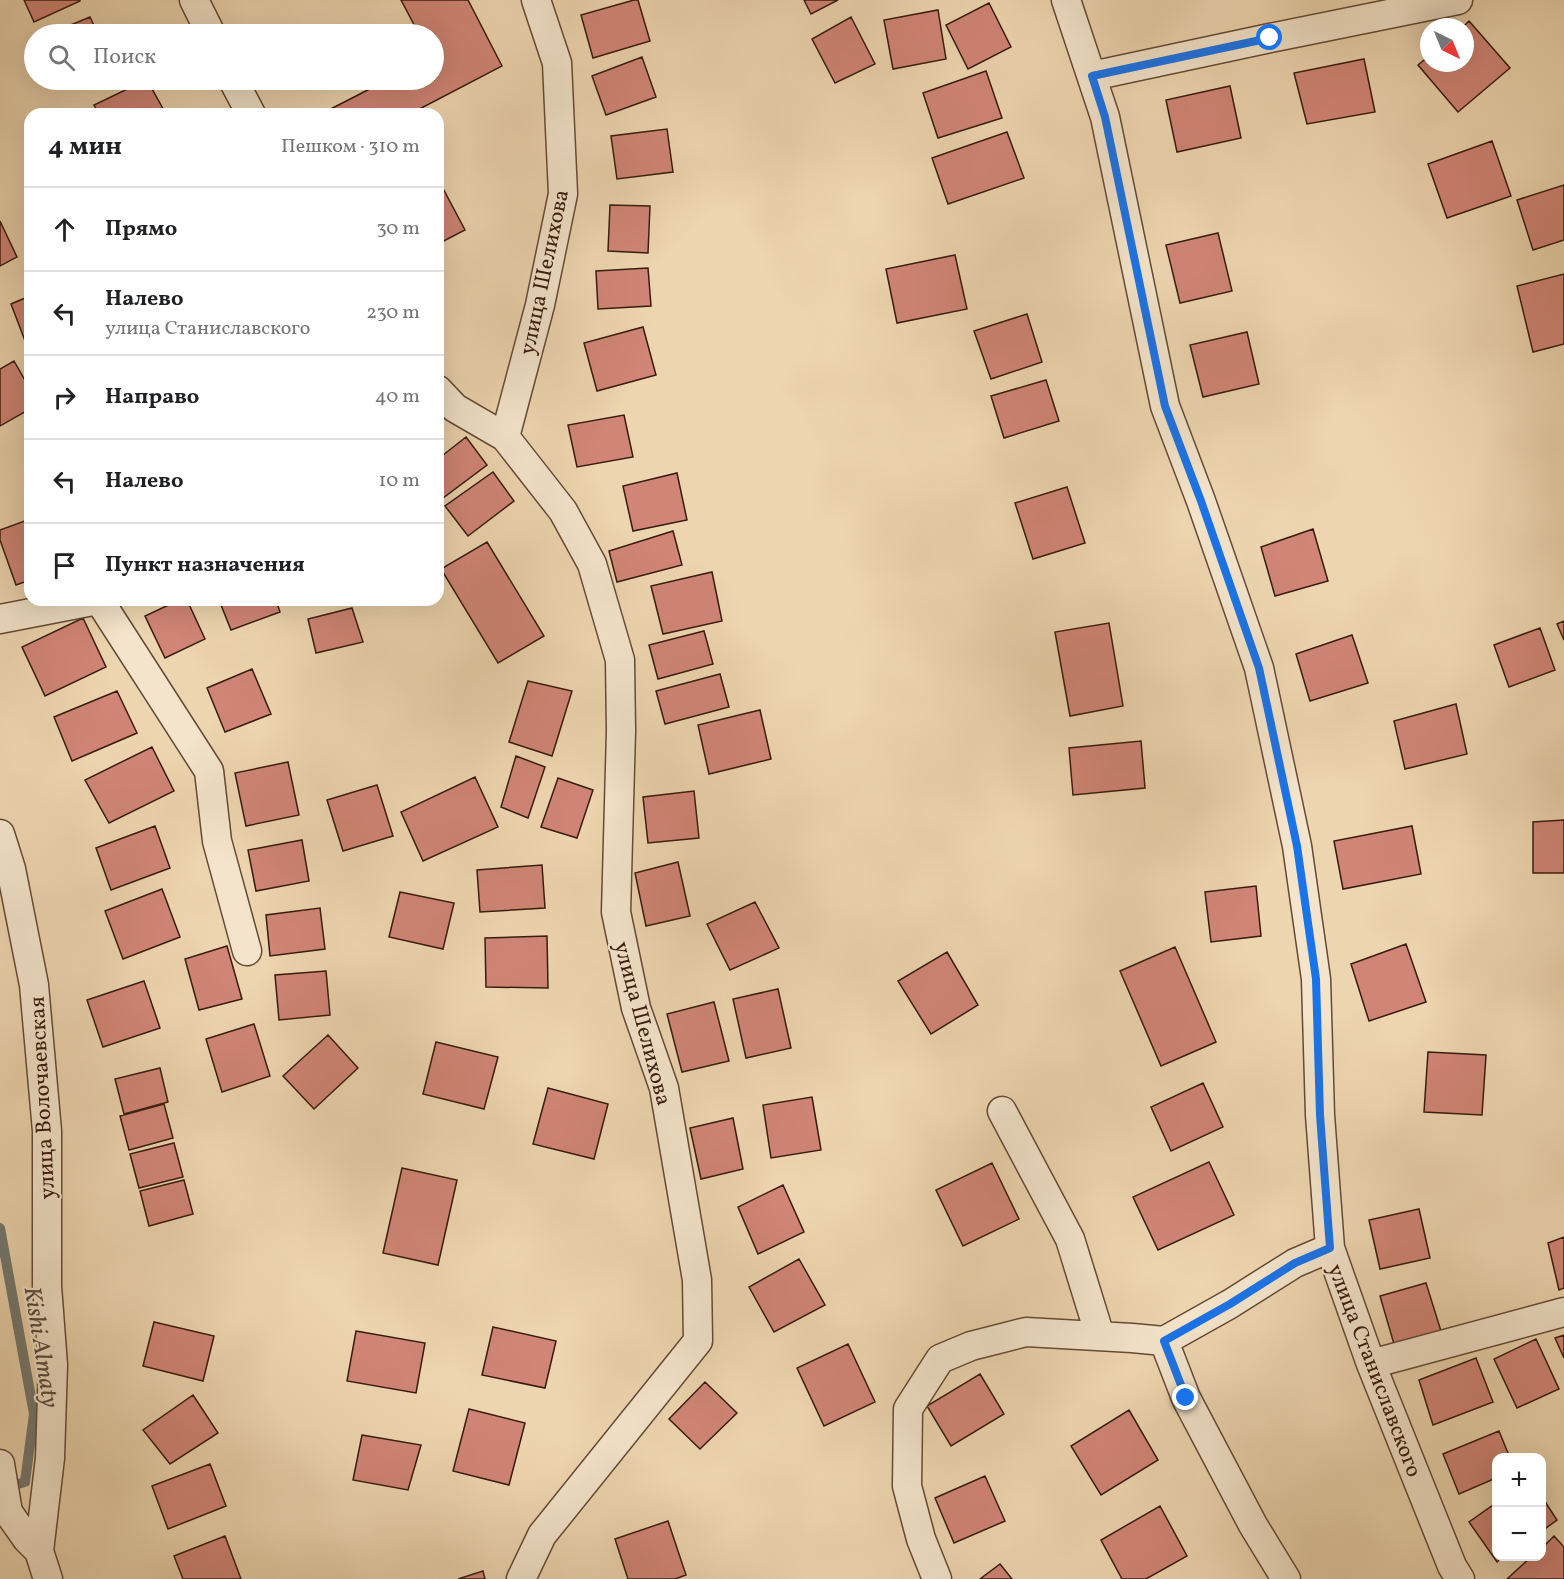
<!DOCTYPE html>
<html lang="ru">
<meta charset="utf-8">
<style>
:root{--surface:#fff;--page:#f6f6f6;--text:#202124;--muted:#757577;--line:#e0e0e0}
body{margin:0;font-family:Vollkorn,serif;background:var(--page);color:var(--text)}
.controls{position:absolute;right:18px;bottom:18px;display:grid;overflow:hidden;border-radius:12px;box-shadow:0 6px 24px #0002}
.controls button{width:54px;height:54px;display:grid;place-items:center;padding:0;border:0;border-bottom:2px solid var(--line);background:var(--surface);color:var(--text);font:30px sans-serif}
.compass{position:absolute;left:1420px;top:18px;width:54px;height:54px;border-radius:50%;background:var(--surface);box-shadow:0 6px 24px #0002;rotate:137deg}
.stop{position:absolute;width:18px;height:18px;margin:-14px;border:4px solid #1a73e8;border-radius:50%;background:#fff}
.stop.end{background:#1a73e8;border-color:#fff;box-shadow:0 2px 6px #0008}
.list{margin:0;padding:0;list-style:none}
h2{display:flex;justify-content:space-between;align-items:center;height:78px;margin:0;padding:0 24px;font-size:26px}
h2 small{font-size:20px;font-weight:400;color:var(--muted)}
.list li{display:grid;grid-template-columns:39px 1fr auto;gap:18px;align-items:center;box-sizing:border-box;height:84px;padding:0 24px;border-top:2px solid var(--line)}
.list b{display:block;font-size:22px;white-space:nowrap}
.list p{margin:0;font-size:20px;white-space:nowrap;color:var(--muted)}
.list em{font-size:20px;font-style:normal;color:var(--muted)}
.icon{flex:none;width:33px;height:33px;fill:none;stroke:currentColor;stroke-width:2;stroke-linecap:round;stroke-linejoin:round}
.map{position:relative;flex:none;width:1564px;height:1579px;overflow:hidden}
.search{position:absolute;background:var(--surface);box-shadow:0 6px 24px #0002;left:24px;top:24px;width:420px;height:66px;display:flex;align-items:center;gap:15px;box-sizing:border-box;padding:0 21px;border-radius:33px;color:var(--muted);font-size:22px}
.panel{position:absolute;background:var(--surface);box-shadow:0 6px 24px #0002;left:24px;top:108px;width:420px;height:498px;border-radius:18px}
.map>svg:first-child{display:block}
</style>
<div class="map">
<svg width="1564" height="1579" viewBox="0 0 1564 1579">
<rect width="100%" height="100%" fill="#edd5af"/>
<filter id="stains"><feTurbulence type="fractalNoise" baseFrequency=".00333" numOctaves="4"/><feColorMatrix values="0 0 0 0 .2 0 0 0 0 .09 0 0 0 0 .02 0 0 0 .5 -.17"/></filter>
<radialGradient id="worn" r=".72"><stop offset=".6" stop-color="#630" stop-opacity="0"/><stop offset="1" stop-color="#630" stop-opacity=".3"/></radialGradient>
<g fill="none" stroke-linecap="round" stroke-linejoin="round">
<path stroke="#737971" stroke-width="10" d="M0,1228l34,186 -9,68 -21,6"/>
</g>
<path fill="#d08576" stroke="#381b0e" stroke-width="1.5" d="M24,0h56v1l-46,21z
M401,0h67l34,66 -92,48h-89l66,-34h47v-46h-15z
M634,0h4l12,41 -57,17 -12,-43z
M804,0h34l-27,14z
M989,3l22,44 -43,22 -22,-44z
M938,10l8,49 -53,10 -9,-49z
M90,17l8,17h-49z
M851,17l24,47 -40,19 -23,-44z
M1469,21l41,47 -52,44 -40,-47 11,-9v7h36v-36h-2z
M642,57l14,40 -50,18 -14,-39z
M1364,59l11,53 -68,12 -13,-51z
M986,71l16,47 -64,20 -15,-45z
M146,80h1l19,34h-67l-5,-9z
M1230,86l11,52 -64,14 -11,-52z
M667,129l6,43 -56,7 -6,-43z
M1007,132l17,46 -76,26 -16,-46z
M1492,141l19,55 -64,22 -19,-54z
M438,179l27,51 -27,14z
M1564,185v55l-31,10 -16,-50z
M610,205l40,1 -2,47 -40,-2z
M0,221l17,36 -17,9z
M1218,233l14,58 -52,12 -14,-58z
M955,255l12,54 -70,14 -11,-54z
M648,268l3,38 -53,3 -2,-38z
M1564,274v70l-31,8 -16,-66z
M30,296v58l-19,-50z
M1027,314l15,48 -51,17 -17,-48z
M643,327l13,48 -59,16 -13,-48z
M1247,332l12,52 -56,13 -13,-52z
M14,361l16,28v20l-30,17v-57z
M1046,380l13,41 -55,17 -13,-42z
M624,415l9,42 -56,10 -9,-42z
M466,437l21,28 -48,36 -1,-42z
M493,472l21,29 -46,35 -23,-30z
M677,473l10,47 -54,11 -10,-45z
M1067,487l18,56 -52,16 -18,-56z
M30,519v61l-14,5 -16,-45v-10z
M1313,529l15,52 -53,15 -14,-49z
M673,531l9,34 -65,17 -8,-31z
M487,542l57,94 -46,27 -57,-94z
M712,572l10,49 -59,13 -12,-48z
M179,600h8l18,39 -40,19 -20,-42z
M219,600h57l4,12 -49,18z
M352,608l11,34 -47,11 -8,-34z
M83,618l23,49 -61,29 -23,-49z
M1564,621v19l-7,-16z
M1109,623l14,83 -53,10 -15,-84z
M1540,628l15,42 -46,17 -15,-42z
M704,631l9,33 -55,15 -9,-34z
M1352,635l16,48 -58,18 -14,-47z
M252,669l19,45 -46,18 -18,-44z
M720,674l9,33 -64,17 -9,-33z
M528,681l44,10 -20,65 -43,-14z
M117,691l20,42 -65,28 -18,-44z
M1456,704l11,50 -62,15 -11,-48z
M760,710l11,49 -62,15 -11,-49z
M1141,741l4,47 -72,7 -4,-47z
M152,747l22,44 -65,32 -24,-43z
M516,756l29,11 -17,51 -27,-11z
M288,762l11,53 -53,11 -11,-53z
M475,777l23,50 -75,34 -22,-49z
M558,778l35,12 -16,48 -36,-11z
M377,785l16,51 -50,15 -16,-51z
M694,791l5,47 -51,5 -5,-46z
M1564,820v53h-31v-51z
M155,826l15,42 -59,22 -15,-42z
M1412,826l9,48 -78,15 -9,-48z
M302,840l7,41 -53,10 -8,-41z
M678,862l12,54 -44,10 -11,-53z
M542,865l3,43 -65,4 -3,-42z
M1256,886l5,50 -50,6 -6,-50z
M162,889l18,48 -57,22 -18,-48z
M400,892l54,11 -11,46 -54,-12z
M755,902l24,46 -49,22 -23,-46z
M320,908l5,41 -55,7 -4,-41z
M547,936l1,52 -62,-1 -1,-49z
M1406,944l20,58 -57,19 -18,-57z
M227,946l15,53 -43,11 -14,-51z
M1175,947l41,95 -55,24 -41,-95z
M947,952l31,53 -47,29 -33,-53z
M326,971l4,44 -51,5 -4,-45z
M144,981l16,47 -57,19 -16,-47z
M778,989l13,59 -45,10 -13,-59z
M714,1002l15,59 -47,11 -15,-58z
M254,1024l16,52 -48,16 -16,-53z
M328,1035l30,33 -44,41 -31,-33z
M436,1042l62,15 -14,52 -61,-15z
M1428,1052l58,3 -4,60 -58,-3z
M160,1068l8,34 -44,12 -9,-35z
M1203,1083l20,44 -52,24 -20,-44z
M548,1088l60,16 -14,55 -61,-15z
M812,1097l9,53 -50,8 -8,-53z
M164,1104l9,34 -44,12 -9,-34z
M733,1118l10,51 -42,10 -11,-51z
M174,1143l9,34 -44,11 -9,-34z
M1209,1162l25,53 -76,35 -25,-53z
M992,1163l27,56 -56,27 -27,-56z
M402,1168l55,12 -19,85 -55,-12z
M184,1180l9,34 -44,12 -9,-35z
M783,1185l21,47 -46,22 -20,-47z
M1419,1209l11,49 -50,11 -11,-49z
M1564,1237v51l-5,2 -11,-47z
M799,1259l26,46 -51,27 -25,-45z
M1426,1283l15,48 -47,13 -14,-48z
M154,1322l60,14 -11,45 -60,-15z
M493,1327l63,14 -11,47 -63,-13z
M356,1331l69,12 -9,50 -69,-12z
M1564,1335v23l-9,-20z
M1536,1339l23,50 -42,19 -23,-49z
M848,1344l27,58 -51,24 -27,-58z
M1476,1358l17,44 -60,23 -14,-45z
M980,1374l24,40 -53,32 -24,-40z
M705,1382l32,31 -37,36 -31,-30z
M193,1395l25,38 -48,31 -27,-34z
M469,1409l56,14 -16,62 -56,-14z
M1129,1410l29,50 -57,35 -30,-49z
M1499,1431l11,27h-14v20l-37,16 -16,-40z
M362,1435l59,10 -13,45 -55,-10z
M210,1464l16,42 -58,23 -16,-43z
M985,1476l20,45 -51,22 -19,-45z
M1542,1497l15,23 -15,11z
M1496,1503v53h8l-7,6 -28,-40z
M1160,1506l27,50 -41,23h-24l-21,-39z
M668,1521l18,54 -11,4h-47l-13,-40z
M225,1536l16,43h-58l-9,-23z
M1554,1536l10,11v32h-57l25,-23h10v-8z
M1000,1564l12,15h-32z
M483,1571l2,8h-27z"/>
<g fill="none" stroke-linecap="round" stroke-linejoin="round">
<g stroke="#654a36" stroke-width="31">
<path id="minor" d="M194,0l17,34
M1066,0l39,117 60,289 36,95 58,167 38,178 19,133 4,136 10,133 41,116 81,202 8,13
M1092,76l178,-38 188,-38
M233,80l18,34
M438,390l17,18 50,29
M99,600l110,171 8,70 30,110
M0,619l98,-19
M0,834l11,35 23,116 13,146v155l6,79 -3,93 -11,93 9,28
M1002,1111l68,128 30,97
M1164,1341l22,57 67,127 33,54
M1371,1364l193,-52
M0,1464l8,48 19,27 12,12
M521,1579l21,-44 156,-194 -1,-61 -33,-192 -28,-80 -20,-96 5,-181 -1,-71 -28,-96 -29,-53 -58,-74 35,-132 23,-111 -6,-131 -21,-63
M937,1579l-16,-40 -14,-53 1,-77 32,-50 31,-13 55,-14 106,6 32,3 66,-37 65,-41 35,-15"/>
</g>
<use href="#minor" stroke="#f3e4cb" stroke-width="28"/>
</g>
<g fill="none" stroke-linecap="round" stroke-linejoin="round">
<path stroke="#1a73e8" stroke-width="8" d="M1186,1398l-22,-57 66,-37 65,-41 35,-15 -10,-133 -4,-136 -19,-133 -38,-178 -58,-167 -36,-95 -60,-289 -13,-41 178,-38"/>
</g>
<g text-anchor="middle" stroke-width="4.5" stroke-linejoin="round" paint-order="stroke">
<g font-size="22" fill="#381b0e" stroke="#f3e4cb">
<text transform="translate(543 272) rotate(-78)" y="8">улица Шелихова</text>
<text transform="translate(644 1023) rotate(75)" y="8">улица Шелихова</text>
<text transform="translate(41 1098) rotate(-93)" y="8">улица Волочаевская</text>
<text transform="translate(1376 1370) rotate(69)" y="8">улица Станиславского</text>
</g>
<g font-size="24" font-style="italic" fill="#564a40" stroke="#f3e4cb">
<text transform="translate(42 1347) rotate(81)" y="8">Kіshі Almaty</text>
</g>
</g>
<rect width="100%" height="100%" filter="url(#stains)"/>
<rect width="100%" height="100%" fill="url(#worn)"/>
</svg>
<div class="controls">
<button>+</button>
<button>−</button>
</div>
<svg class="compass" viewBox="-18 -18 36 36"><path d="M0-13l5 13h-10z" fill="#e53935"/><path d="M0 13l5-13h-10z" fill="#757577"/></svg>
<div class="stop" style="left:1270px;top:38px"></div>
<div class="stop end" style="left:1186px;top:1398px"></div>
<div class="search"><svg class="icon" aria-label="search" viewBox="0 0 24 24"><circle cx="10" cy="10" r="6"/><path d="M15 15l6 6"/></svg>Поиск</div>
<section class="panel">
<h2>4 мин<small>Пешком · 310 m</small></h2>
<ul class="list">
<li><svg class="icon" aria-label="ahead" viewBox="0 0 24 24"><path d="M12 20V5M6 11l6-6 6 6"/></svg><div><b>Прямо</b></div><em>30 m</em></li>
<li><svg class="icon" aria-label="left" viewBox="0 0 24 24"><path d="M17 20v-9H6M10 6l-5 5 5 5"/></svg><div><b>Налево</b><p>улица Станиславского</p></div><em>230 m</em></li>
<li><svg class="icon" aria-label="right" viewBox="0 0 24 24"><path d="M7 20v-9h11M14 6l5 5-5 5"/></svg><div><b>Направо</b></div><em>40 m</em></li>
<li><svg class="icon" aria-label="left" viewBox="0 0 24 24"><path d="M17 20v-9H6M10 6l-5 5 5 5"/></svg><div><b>Налево</b></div><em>10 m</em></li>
<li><svg class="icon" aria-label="arrive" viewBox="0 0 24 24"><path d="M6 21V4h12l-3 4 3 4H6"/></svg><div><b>Пункт назначения</b></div></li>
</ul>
</section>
</div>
